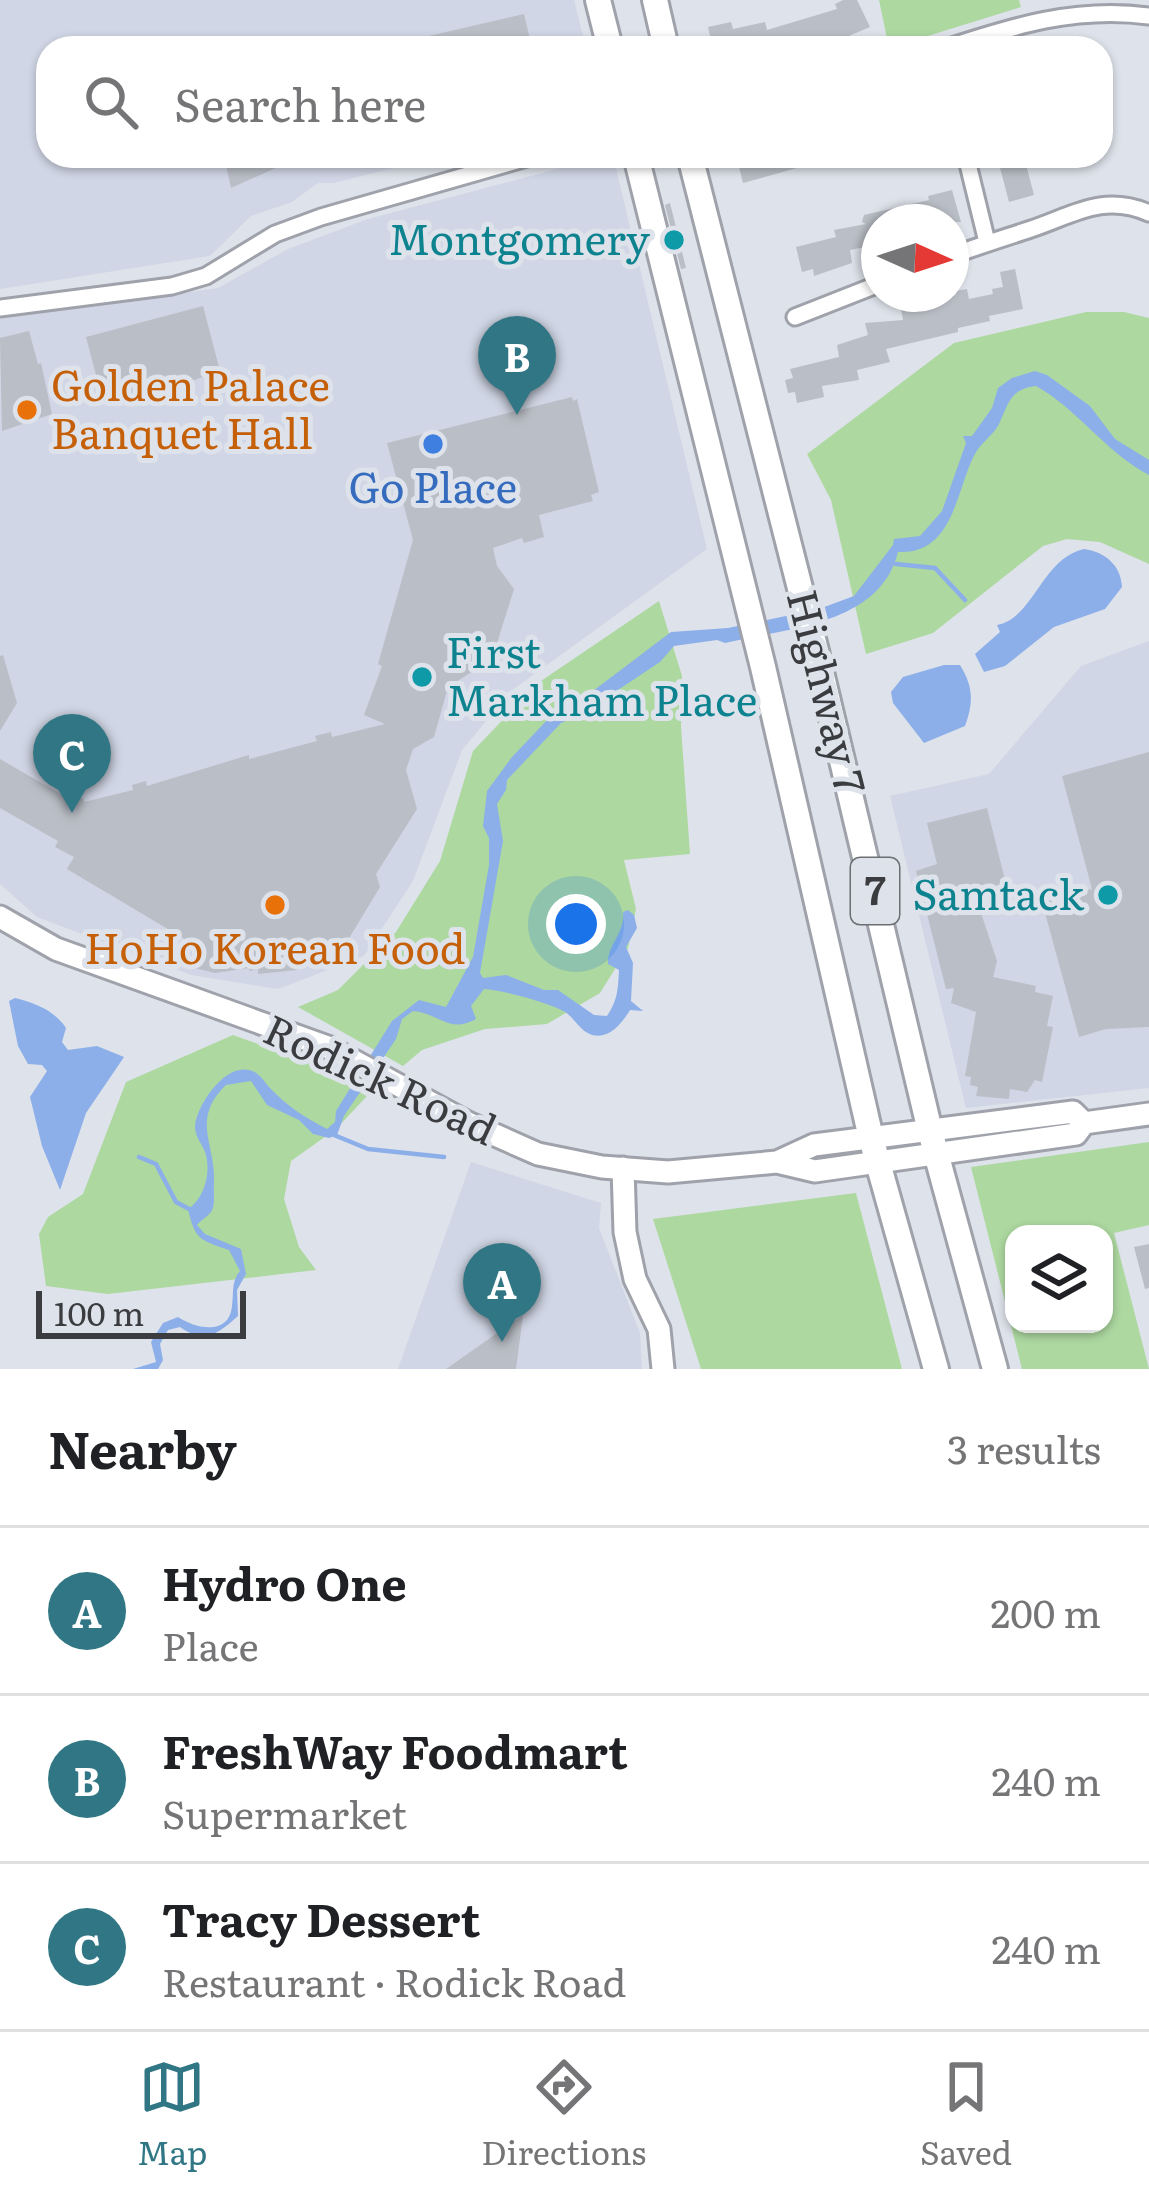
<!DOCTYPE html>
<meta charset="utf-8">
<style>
:root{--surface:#fff;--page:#f6f6f6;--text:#202124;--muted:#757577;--line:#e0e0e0;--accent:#317684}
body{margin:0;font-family:Literata,serif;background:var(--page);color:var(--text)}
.controls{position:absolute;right:36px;bottom:36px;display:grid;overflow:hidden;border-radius:24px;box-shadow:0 3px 9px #0004}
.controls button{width:108px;height:108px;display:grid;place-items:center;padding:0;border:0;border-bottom:3px solid var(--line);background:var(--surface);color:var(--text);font:60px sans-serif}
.compass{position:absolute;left:861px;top:204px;width:108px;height:108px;border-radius:50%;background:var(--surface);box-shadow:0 3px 9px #0004;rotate:93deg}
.scale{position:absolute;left:36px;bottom:30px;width:210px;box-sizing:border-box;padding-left:12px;border:6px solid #3a3c3f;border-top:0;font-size:33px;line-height:42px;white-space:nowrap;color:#3a3c3f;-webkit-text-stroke:9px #dee2ea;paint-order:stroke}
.you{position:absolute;left:576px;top:924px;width:42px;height:42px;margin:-30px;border:9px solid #fff;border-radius:50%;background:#1a73e8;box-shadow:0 0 0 18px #1a73e833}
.badge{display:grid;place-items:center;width:78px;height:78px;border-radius:50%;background:var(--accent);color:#fff;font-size:39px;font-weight:700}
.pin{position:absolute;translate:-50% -99px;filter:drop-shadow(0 3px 6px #0008)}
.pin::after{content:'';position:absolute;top:63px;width:42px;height:36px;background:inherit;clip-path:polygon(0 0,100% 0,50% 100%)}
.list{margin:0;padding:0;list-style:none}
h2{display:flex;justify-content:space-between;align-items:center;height:156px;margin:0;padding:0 48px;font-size:51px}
h2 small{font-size:39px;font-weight:400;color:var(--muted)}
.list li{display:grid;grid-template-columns:78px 1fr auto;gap:36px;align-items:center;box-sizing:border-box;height:168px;padding:0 48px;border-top:3px solid var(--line)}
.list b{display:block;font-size:45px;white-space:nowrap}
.list p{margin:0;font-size:39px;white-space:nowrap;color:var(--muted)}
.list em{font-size:39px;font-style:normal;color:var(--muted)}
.icon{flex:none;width:66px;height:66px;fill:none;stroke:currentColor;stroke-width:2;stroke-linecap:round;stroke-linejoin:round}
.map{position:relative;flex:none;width:1149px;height:1369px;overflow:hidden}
.search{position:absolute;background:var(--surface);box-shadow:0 3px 9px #0004;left:36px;right:36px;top:36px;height:132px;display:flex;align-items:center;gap:30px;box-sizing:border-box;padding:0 42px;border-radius:36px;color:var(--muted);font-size:45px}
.sheet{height:660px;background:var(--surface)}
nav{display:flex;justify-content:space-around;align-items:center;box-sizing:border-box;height:168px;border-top:3px solid var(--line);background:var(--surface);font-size:33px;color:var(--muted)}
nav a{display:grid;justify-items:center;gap:6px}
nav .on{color:var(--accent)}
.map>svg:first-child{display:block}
</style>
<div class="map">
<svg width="1149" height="1369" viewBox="0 0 1149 1369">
<rect width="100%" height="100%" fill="#dee2ea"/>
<path fill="#d0d6e5" d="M0,0h574l12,48h-538v108h394l-108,27h-16l-26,19 -41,14 -41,40 -210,33z
M607,156h6l94,393 -196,142 -49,59 -49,131 -49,75 -86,33 -87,-14 -154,-58 -37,-33v-566l218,-30 70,-39 80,-30z
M1149,641v447l-183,20 -76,-312 99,-22 92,-108z
M471,1162l130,41 -2,25 41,105 2,36h-244z"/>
<path fill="#add8a0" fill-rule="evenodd" d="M879,0h140l2,7 -132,41z
M1086,312h38l25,6v246l-49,-22 -33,-3 -24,7 -110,87 -67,21 -35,-154 -24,-46 147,-111z
M659,601l23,75 -1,51 9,127 -66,6 12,49 -8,39 -28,45 -53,31 -62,5 -63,21 -19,16 -105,-59 40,-17 58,-58 44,-71 33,-110 65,-68z
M233,1035l70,25 64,36 -31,33 -45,32 -7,38 15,48 17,23 -208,24 -62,-8 -7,-52 9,-17 35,-23 43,-112z
M1149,1142v83l-35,8 35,136h-127l-51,-202zM1014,1234h90v90h-90z
M856,1193l46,176h-201l-48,-150z"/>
<path fill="#8cafe9" d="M1035,371l12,4 43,31 25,33 34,21v15c-44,-23 -70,-65 -113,-89 -26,3 -27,17 -37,38 -6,12 -18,18 -24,30 -19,35 -21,101 -77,98 -18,73 -111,76 -173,91l-8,-3 -43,6 -14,16 -78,52 -21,9 -54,57 -1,10 -9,14 6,37 -23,132 3,5 23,-3 38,15h14l36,25 13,1c11,-16 11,-28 12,-46l-11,-6c-1,-19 18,-32 15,-52l5,-2 6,5 3,13 -11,19 7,16 -2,38 12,10 -13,-1c-9,15 -25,34 -44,22 -8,-5 -13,-15 -21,-20 -15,-9 -63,-22 -81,-23l-13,17 5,13c-27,15 -35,-5 -63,-8l-11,8 -6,20 -52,77 -7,19 -8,3 -16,-4 -14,-14 -32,-15 -16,-24 -25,4c-36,35 -10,58 -12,99 -1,7 2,21 -3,28 -4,5 -10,8 -14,13l8,9 36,15 5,25 -9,16 1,26c-21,19 -34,28 -58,11l-12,3 -8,14 3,16 -5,9h-25l23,-7 -5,-20 12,-19 15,-6c16,11 51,20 54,-11 2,-14 -1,-24 8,-35l-11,-21c-29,-10 -34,-10 -41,-41 16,-10 24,-37 17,-57 -4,-10 -10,-15 -10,-26 2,-21 29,-61 53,-56 10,1 15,10 21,17 18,19 35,30 58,42l8,-7 1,-11 56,-90 27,-21 27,7 27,-50 16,-92v-27l-6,-12 4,-35 25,-34 39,-41 34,-19 86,-65 57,-4 91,-19 35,-13 39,-51 1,-6 26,-3 22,-25 24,-68 -3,-7h9l20,-28 6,-20 14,-10z
M1084,549c21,3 37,16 38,38l-17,22 -51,18 -49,39 -21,6 -9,-18 25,-22 -3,-7c37,-7 45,-67 87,-76z
M944,665h16c13,21 14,37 5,61l-41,17 -31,-40 -2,-11 12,-15z
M15,998c20,5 39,12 51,30l-4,14 6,8 29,-4 27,11 -38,56 -26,77 -18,-44 -12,-49 17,-26 -5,-6 -14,-1 -10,-18 -9,-45z"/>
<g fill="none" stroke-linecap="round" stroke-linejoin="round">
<path stroke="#8cafe9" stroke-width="4.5" d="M896,564l39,4 30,32
M334,1135l34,14 76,8
M139,1157l17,7 20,38 15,8"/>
</g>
<path fill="#babec6" d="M843,0h14l13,27 -40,17 -3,-8 -21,8v4h-15l-1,-4 -11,4h-66l-5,-21 23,-5 2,7 32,-7 2,8 70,-21 -2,-5z
M524,14l8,34h-138v-4z
M224,156h78l-71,32z
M748,156h53l3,10 -61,17 -6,-24z
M1024,157l10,38 -25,7 -10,-38z
M952,190l9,32h-82v22l-29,6 2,13 -38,13 -1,-7 -11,3 -6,-25 40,-10 -2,-7 32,-6 -4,-2 2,-7 65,-15 -1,-4z
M670,203l16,65 -5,1 -16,-64z
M1015,269l8,40 -34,7 1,5 -32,7v4l-72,17 4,13 -33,8 2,10 -37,6 2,11 -27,6 -2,-11 -7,1 -3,-13 8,-2 -3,-9 49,-12 -2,-12 31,-10 -3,-12 38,-3 -2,-11 32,-5v-5l23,-4 -1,-4 12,-2 2,10 24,-5 -1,-5 11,-2 -3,-15z
M203,306l17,65 -48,17 -69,14 -17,-65z
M29,331l9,33 3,-1 11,51 -50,17 -2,-93z
M572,397l1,4 4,-2 22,93 -8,3 2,6 -54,14 5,22 -20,6 -2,-5 -29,10 4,18 17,23 -17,54 -17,9 6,11 -38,24 -14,50 -21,12 -7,21 11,39 -41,65 4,13 -32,53 -21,4 -11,11 1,3 -20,12 -39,4v-5l-8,2 -1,-3 -34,5 -20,-5 8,-18 -136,-81 7,-12 -19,-10 3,-6 -58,-33v-49l71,41 12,-2 1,4 49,-12 -1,-5 14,-4 1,5 102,-31v4l68,-18 -2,-5 16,-4 1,5 53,-13 -21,-9 18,-49 -4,-2 35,-124 -26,-97z
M3,655l14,48 -17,28v-75z
M1149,752v275l-43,2 -27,8 -37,-135 50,-13 -30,-113z
M987,808l24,96 -30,9 16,48 -4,16 43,9 -1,6 18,4 -6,30 6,1 -11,55 -7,-2 -8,12 -17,-3 -1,10 -33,-3 2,-9 -8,-2 1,-8 -6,-1 11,-64 -25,-9 3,-15 -8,1 -30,-118 21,-7 -10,-41z
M1149,1244v44l-4,1 -11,-42z
M523,1315l-7,54h-70z"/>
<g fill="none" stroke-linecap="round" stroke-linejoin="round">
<g stroke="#9fa2aa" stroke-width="21">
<path id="street" d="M946,48c67,-22 131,-42 203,-32
M966,156l21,86
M951,256c27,-10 53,-18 80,-27 42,-14 72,-36 118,-16
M0,308l172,-22 34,-10 69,-42 46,-17 213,-61
M795,317l84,-33"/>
</g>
<g stroke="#9fa2aa" stroke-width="27">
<path id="secondary" d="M0,917l56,32 274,99 138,75 70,31 64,13 66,5 109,-10 37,-17 259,-33 11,11
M777,1162l38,9 261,-37 8,-11 65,-9
M623,1168l2,64 10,47 24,50 4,40"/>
</g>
<g stroke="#9fa2aa" stroke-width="30">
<path id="primary" d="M598,0l12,48
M655,0l11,48
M636,156l127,511 108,471 65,231
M690,156l126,495 114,480 65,238"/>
</g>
<use href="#street" stroke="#fff" stroke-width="15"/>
<use href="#secondary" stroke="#fff" stroke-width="21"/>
<use href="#primary" stroke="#fff" stroke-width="24"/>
</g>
<g fill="#0f9aa8" stroke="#dee2ea" stroke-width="4.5">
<circle cx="674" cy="240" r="12"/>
<circle cx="422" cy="677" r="12"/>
<circle cx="1108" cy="895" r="12"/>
</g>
<g fill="#e8710a" stroke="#dee2ea" stroke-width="4.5">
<circle cx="27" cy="410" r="12"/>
<circle cx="275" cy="905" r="12"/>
</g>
<circle fill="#3f7fe0" stroke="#dee2ea" stroke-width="4.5" cx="433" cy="444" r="12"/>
<g text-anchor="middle" stroke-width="10" stroke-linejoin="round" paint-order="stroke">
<rect fill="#dee2ea" stroke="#6b6e72" stroke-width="3" x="851" y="858" width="48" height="66" rx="9"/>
<g font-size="39" font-weight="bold" fill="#3a3c3f">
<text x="875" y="905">7</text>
</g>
<g font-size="42" fill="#0d838f" stroke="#dee2ea" text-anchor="end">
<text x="650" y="255">Montgomery</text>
<text x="446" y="668" text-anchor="start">First<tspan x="446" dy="48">Markham Place</tspan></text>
<text x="1084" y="910">Samtack</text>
</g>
<g font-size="42" fill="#c56008" stroke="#dee2ea" text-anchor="start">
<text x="51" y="401">Golden Palace<tspan x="51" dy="48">Banquet Hall</tspan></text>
<text x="275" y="964" text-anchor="middle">HoHo Korean Food</text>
</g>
<g font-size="42" fill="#366cbe" stroke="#dee2ea">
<text x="433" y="503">Go Place</text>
</g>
<g font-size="42" fill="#3a3c3f" stroke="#dee2ea">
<text transform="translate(826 692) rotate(76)" y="15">Highway 7</text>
<text transform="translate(380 1080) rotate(25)" y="15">Rodick Road</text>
</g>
</g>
</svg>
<div class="controls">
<button><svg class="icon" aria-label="layers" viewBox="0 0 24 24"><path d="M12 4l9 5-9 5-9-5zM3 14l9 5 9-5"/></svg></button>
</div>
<svg class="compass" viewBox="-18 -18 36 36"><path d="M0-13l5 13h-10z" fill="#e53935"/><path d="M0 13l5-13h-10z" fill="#757577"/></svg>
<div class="scale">100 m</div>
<div class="you"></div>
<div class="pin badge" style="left:502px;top:1342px">A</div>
<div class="pin badge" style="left:517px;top:415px">B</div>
<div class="pin badge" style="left:72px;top:813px">C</div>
<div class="search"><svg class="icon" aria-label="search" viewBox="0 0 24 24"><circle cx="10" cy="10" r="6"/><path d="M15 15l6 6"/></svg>Search here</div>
</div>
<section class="sheet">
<h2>Nearby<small>3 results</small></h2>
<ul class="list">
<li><span class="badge">A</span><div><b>Hydro One</b><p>Place</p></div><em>200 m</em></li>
<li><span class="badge">B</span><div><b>FreshWay Foodmart</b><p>Supermarket</p></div><em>240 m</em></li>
<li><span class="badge">C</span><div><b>Tracy Dessert</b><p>Restaurant · Rodick Road</p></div><em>240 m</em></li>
</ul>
</section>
<nav>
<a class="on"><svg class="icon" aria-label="map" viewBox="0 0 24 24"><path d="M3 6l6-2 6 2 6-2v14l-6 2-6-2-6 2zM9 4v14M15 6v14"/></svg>Map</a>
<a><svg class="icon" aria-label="directions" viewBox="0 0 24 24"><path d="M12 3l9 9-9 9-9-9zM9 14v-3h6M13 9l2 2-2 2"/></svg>Directions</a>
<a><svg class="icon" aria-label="saved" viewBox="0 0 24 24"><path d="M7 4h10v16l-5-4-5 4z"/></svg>Saved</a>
</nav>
